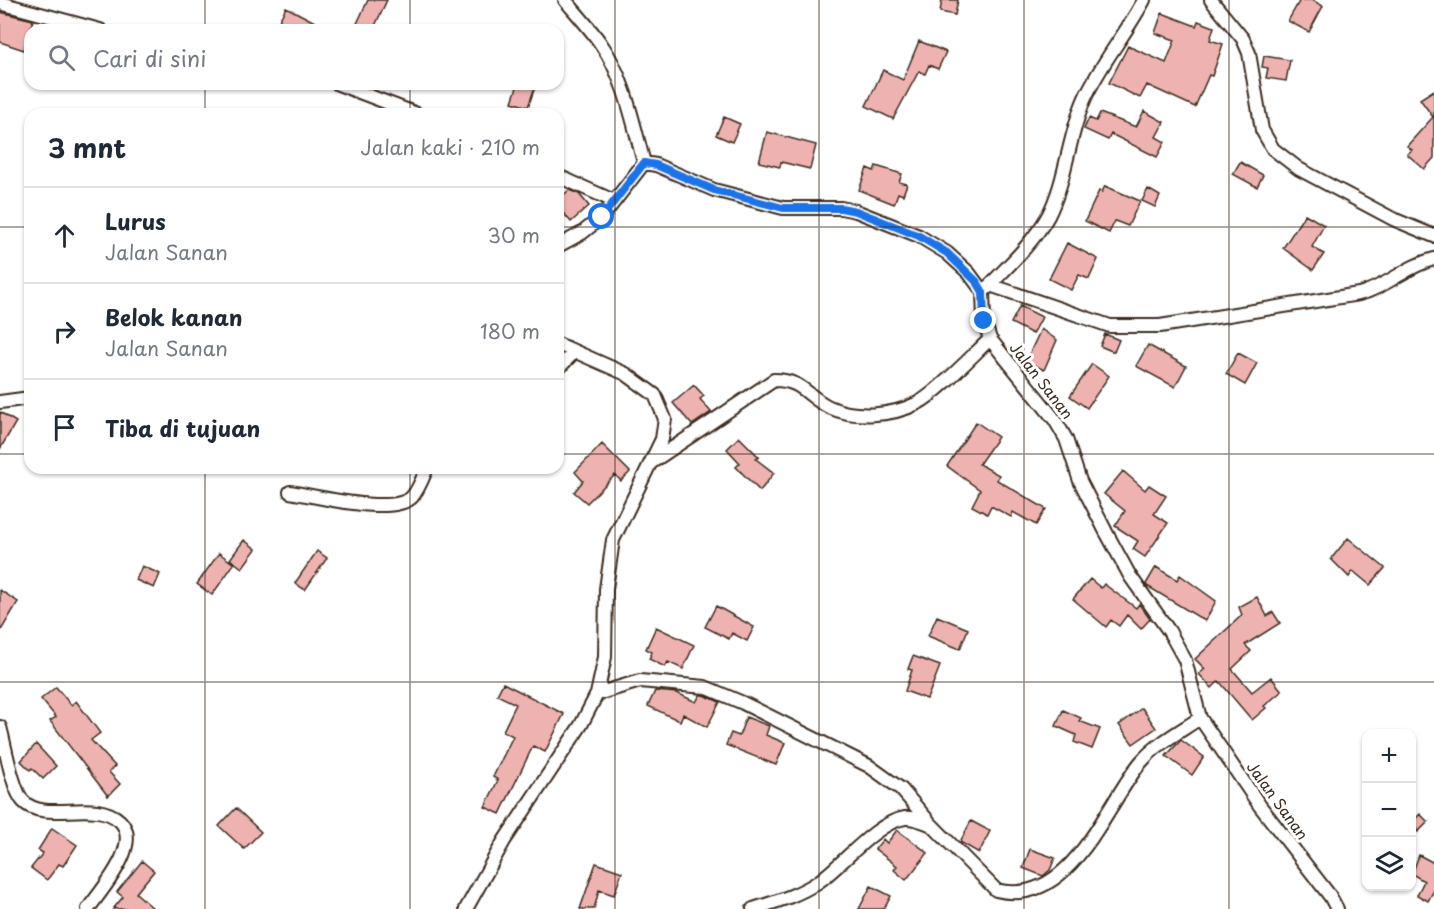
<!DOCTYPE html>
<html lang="id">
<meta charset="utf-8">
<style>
:root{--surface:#fff;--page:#f6f6f7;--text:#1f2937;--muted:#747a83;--line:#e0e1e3}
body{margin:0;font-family:"Playpen Sans",sans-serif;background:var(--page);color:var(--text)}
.controls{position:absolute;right:18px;bottom:18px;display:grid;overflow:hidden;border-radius:12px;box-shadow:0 2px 4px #0004}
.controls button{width:54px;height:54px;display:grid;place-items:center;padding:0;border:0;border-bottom:2px solid var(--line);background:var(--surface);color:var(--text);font:30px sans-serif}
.stop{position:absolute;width:18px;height:18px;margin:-14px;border:4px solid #1a73e8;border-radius:50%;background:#fff}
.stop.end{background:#1a73e8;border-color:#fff;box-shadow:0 2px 6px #0008}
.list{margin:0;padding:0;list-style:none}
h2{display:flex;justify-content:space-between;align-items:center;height:78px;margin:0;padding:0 24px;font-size:26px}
h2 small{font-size:20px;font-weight:400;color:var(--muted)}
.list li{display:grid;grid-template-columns:39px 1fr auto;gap:18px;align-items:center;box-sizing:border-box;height:96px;padding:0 24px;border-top:2px solid var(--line)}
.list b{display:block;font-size:22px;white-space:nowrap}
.list p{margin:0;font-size:20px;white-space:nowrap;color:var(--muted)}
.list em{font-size:20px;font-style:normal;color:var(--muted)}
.icon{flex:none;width:33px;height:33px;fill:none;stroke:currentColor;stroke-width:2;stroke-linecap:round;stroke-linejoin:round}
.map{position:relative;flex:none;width:1434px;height:909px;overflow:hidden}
.search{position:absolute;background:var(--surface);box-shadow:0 2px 4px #0004;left:24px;top:24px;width:540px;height:66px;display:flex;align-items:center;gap:15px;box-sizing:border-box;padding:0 21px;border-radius:18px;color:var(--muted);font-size:22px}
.panel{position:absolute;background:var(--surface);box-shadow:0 2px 4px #0004;left:24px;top:108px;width:540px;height:366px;border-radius:18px}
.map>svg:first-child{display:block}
</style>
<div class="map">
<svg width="1434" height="909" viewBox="0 0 1434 909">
<rect width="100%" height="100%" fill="#fff"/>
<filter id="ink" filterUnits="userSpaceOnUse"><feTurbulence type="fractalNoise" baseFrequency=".0167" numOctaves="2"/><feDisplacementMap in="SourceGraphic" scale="12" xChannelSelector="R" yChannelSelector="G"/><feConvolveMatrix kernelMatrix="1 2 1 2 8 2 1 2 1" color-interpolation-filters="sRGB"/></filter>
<g filter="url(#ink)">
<path fill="#eeb3b1" stroke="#3b2a1e" stroke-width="1.5" d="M368,0h19l-14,30h-19z
M942,0h16l-3,15 -15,-3z
M1300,0h12l11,6 -14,26 -21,-11z
M286,7l44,23h-34l-17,-9z
M0,12l33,8 -9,30 -24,-8z
M1162,13l34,13 2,-5 16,6 -4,13 13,4 -11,32 -3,-1 -14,32 -48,-22 -7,13 -31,-15 19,-37 38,17 9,-23 -20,-7z
M919,41l27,11 -8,17 -9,-4 -4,9 -6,-3 -26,48 -27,-13 17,-36 20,10z
M1264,56l26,4 -4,21 -20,-3 2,-10 -6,-1z
M518,84l17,3 -7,20 -16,-5z
M1434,90v68l-10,11 -17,-15 5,-4 -5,-4 26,-29 -13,-18z
M1144,111l20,11 -8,15 9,5 -8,15 -46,-23 -3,6 -24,-11 5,-11 7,3 4,-8 36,14z
M724,117l16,7 -8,18 -16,-7z
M767,132l49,13 -6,24 -29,-7 -1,5 -21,-5z
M1240,162l23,13 -6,12 -24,-13z
M876,166l26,8 -3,8 8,2 -4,11 -5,-2 -4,11 -35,-14 8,-22 7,3z
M1105,186l35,15 -12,25 -13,-5 -6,12 -24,-12 14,-30 3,1z
M1148,189l12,7 -5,11 -13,-6z
M569,190l10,4 10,12 -18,16 -13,-15v-7z
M1305,214l19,11 -12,22 12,7 -11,16 -30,-22z
M1067,243l31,16 -9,20 -10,-4 -8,15 -22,-11z
M1020,306l22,11 -9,17 -22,-11z
M1041,329l16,11 -13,30 -18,-9z
M1105,334l14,6 -5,12 -14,-6z
M1148,345l38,21 -11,21 -39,-21z
M1238,353l19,10 -12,22 -19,-11z
M1092,364l17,12 -22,32 -17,-12z
M694,385l10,11 -4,3 11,13 -19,13 -19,-22z
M0,412l16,10 -16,27z
M976,422l22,15 -19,27 20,11 -2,5 49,29 -10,16 -23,-13 -2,5 -20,-11 -4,8 -15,-8 8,-16 -33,-24z
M739,437l20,20 -3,2 18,14 -14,18 -24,-24 4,-4 -13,-14z
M602,444l28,28 -9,9 -6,-6 -28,28 -13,-11 9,-11 -8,-9z
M1123,471l22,19 4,-5 17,11 -12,18 14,9 -23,34 -12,-8 5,-8 -23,-15 10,-15 -21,-17z
M1348,538l37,30 -15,17 -17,-14 -4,6 -18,-18z
M244,540l12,9 -14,19 -12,-9z
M317,551l10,7 -22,32 -10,-7z
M219,553l15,11 -22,31 -15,-11z
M142,566l18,8 -6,14 -18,-8z
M1156,567l21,13 3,-5 36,26 -11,20 -58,-35 -1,-2z
M1090,579l11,9 3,-4 32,24 3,-4 11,15 -9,10 -14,-14 -8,11 -8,-6 -5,7 -33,-28z
M0,590l18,12 -18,30z
M1257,597l10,19 6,-4 7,11 -35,22 6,6 -19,18 20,23 19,-15 11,14 -18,15 2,2 -14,12 -33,-39 -7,7 -13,-14 6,-5 -10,-10 47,-44 -3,-8z
M716,606l38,21 -7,14 -15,-8 -3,6 -24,-12z
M937,616l31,13 -8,20 -32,-13z
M656,627l38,18 -11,24 -15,-7 -3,5 -16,-8 3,-7 -6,-3z
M913,656l27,10 -13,33 -22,-8 7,-21 -4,-1z
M503,683l61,31 -19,38 -12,-6 -33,68 -15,-7 13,-27 -5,-3 20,-41 -10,-5 13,-27 -19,-9z
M56,687l15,18 5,-4 24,32 -9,7 24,26 -6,6 11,12 -12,12 -58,-75 6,-4 -15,-18z
M655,691l22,2 19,9 4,-7h3l17,7 -13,25 -24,-13 -3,7 -32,-15z
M1142,708l14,20 -23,16 -14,-19z
M1063,710l18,8 -2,3 21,8 -8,20 -18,-7 2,-7 -20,-9z
M746,717l23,9 -3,9 19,8 -9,22 -50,-20 5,-12 8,3z
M1181,740l23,17 -12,18 -26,-19z
M36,744l20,22 -13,13 -11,-11 -2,2 -9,-9z
M236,808l25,24 -17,17 -25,-23z
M1420,814l8,8 -10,10 -6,-10z
M971,821l19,10 -11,22 -19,-11z
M52,828l25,17 -14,21 -4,-2 -12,16 -16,-12 12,-15 -5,-3z
M897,830l31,23 -22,27 -12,-10 3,-4 -22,-17 8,-10 4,4z
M1030,849l25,9 -5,12 -7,6 -20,-8z
M1419,855l15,8v27l-6,11 -11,-6 7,-14 -12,-7z
M142,861l12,10 -18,22 18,16h-41l10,-12 -6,-5z
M596,863l26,9 -8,23 -15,-5 -5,19h-14z
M871,886l20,10 -7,13h-25z"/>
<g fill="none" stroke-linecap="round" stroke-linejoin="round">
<g stroke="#3b2a1e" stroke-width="16">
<path id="street" d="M565,0c12,14 25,28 36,44 24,34 32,79 43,119
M1211,0l32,39 6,14 13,77 11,19 26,20 94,50 41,17
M0,3l100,27
M338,84l79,30
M558,176l56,25
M558,246l24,-13 20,-16 42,-54 12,2 58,25 69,18h58l15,3 63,25 28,17 22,20 14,19 1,29 6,18 65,81 11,19 14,42 26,51 24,44 39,55 16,29 15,58 60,88 70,90 7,13
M990,285l120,41h50l199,-32c28,-7 47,-28 75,-35
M986,289c21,-22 47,-46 62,-73 19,-37 20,-80 37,-118 16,-35 41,-64 59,-98
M558,369l16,-17
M0,402l30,-4
M652,462l122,-82c29,0 32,16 55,27 26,12 63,9 89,-4 19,-10 55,-48 72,-64
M290,492c26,4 103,24 122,5 7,-8 11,-20 15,-29
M597,694l43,-13 65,6 38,16 126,63 32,23 29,34
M0,727c5,17 12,62 23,74 21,23 72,-4 97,20 23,23 -18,68 -32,88
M466,909l38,-68 77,-116 16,-31 8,-37 1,-68 7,-49 49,-101 3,-20 -10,-24 -29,-21 -68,-30
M753,909c22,-7 46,-14 65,-27 24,-16 58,-60 87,-64 9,-1 18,3 27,7l64,65c75,19 109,-85 145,-128 15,-18 40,-31 59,-44"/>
</g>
<use href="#street" stroke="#fff" stroke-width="12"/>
</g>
</g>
<g fill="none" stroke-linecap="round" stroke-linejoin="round" filter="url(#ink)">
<path stroke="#1a73e8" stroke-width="8" d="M602,217l42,-54 12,2 58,25 69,18h58l15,3 63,25 28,17 30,29 6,10 1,29"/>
</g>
<path fill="none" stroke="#3b2a1e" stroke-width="1.5" stroke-opacity="0.55" d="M205,0v30M410,0v30M615,0v909M819,0v909M1024,0v909M1229,0v909M205,84v30M410,84v30M0,227h30M558,227h876M0,454h30M558,454h876M205,468v441M410,468v441M0,682h1434"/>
<g text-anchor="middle" stroke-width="6" stroke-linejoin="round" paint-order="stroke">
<g font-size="15" fill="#3b2a1e" stroke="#fff">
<text transform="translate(1041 381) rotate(52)" y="5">Jalan Sanan</text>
<text transform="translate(1277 801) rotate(54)" y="5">Jalan Sanan</text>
</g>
</g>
</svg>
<div class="controls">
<button>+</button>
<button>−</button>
<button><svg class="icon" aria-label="layers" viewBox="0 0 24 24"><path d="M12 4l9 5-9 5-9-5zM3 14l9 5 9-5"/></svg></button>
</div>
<div class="stop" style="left:602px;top:217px"></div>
<div class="stop end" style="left:984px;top:321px"></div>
<div class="search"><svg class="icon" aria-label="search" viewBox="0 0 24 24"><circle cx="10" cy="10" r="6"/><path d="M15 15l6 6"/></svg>Cari di sini</div>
<section class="panel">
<h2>3 mnt<small>Jalan kaki · 210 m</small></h2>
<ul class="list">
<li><svg class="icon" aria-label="ahead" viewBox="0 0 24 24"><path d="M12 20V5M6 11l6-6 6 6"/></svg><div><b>Lurus</b><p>Jalan Sanan</p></div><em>30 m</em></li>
<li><svg class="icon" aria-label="right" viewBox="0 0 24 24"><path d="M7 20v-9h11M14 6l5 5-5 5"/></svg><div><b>Belok kanan</b><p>Jalan Sanan</p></div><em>180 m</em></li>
<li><svg class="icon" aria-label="arrive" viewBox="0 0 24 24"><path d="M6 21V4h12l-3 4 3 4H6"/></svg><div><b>Tiba di tujuan</b></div></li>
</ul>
</section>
</div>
